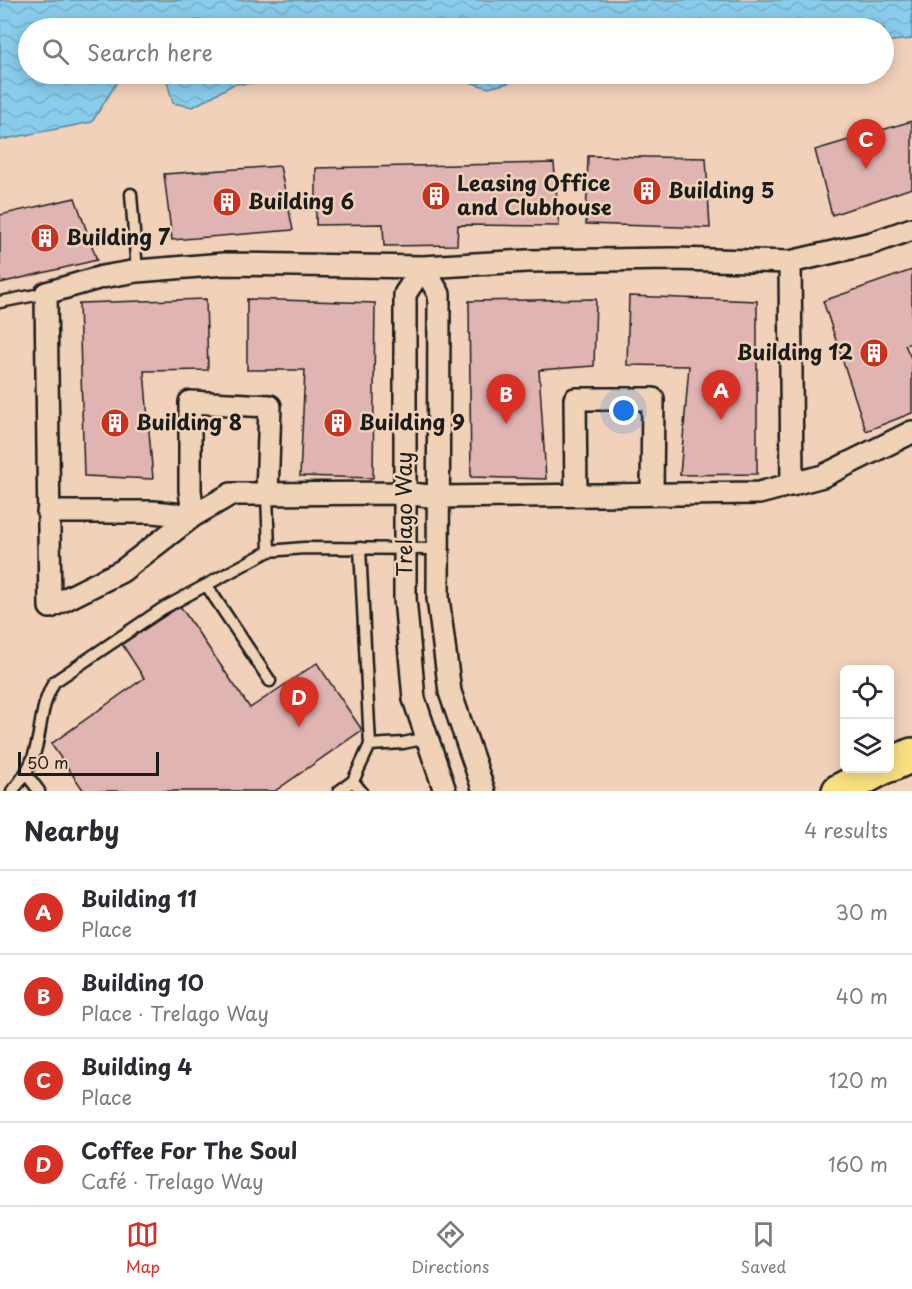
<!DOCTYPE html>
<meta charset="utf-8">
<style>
:root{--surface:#fff;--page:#f7f7f7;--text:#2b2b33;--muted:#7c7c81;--line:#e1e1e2;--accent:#d93025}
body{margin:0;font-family:"Playpen Sans",sans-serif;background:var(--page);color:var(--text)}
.controls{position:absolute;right:18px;bottom:18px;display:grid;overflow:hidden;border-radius:9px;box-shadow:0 3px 15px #0003}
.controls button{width:54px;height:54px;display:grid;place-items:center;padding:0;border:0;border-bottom:2px solid var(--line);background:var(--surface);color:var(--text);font:30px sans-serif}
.scale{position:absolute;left:18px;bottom:15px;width:141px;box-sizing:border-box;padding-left:6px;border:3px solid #1c1c1c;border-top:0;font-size:16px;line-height:21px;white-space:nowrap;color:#1c1c1c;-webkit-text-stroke:4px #f0d3b7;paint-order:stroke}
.you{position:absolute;left:624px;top:411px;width:21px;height:21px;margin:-15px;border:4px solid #fff;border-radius:50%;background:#1a73e8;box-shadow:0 0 0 9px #1a73e833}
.badge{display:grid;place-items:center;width:39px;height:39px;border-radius:50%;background:var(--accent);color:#fff;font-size:20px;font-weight:700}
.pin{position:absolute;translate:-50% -50px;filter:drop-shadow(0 2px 3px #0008)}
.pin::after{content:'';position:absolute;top:32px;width:21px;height:18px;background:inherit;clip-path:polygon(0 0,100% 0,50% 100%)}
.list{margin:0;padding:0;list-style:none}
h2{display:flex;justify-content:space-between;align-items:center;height:78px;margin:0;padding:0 24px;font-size:26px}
h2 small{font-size:20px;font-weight:400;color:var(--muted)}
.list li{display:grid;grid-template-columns:39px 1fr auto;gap:18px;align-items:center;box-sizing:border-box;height:84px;padding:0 24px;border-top:2px solid var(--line)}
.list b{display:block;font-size:22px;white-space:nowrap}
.list p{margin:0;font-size:20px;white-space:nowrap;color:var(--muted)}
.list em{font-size:20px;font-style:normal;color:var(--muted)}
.icon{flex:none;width:33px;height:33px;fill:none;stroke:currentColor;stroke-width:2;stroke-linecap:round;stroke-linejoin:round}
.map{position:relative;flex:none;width:912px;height:791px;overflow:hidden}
.search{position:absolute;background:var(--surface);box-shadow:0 3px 15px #0003;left:18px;right:18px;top:18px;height:66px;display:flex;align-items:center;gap:15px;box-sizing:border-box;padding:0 21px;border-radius:33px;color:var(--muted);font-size:22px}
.sheet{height:414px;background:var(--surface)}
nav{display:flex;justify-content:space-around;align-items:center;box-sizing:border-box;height:84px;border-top:2px solid var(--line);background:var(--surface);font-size:16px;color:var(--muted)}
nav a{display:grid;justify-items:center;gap:3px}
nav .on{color:var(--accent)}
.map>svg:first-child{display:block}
</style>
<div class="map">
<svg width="912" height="791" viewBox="0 0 912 791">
<defs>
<pattern id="water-waves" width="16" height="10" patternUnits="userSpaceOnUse" patternTransform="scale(1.5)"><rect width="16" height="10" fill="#89cceb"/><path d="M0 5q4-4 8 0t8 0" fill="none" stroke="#76afc9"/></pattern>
</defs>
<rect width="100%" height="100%" fill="#f2d1ba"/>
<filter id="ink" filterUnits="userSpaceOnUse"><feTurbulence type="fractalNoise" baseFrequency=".0167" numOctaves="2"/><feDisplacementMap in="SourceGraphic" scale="12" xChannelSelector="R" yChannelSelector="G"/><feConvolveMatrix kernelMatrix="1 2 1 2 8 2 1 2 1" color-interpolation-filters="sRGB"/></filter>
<g filter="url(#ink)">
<path fill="url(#water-waves)" stroke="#5d8698" stroke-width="1.5" d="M0,0h912v39l-28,3v-14h-856v46h99l-6,2 -29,46 -92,18z
M159,74h383l-53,14 -30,-9h-90l-135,5 -41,23 -20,-4 -7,-25z"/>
<path fill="#dfb4b2" stroke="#1c1c1c" stroke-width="1.5" d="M912,121v67l-80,27 -17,-65z
M588,156l118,2 4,70 -124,-4z
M554,163l5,63 -101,-1 -1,20 -73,1 -1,-22 -67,1v-57z
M280,166l13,64 -121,10 -8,-66z
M75,198l22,62 -97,23v-68z
M912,270v73l-7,2 7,15v53l-46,18 -43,-130z
M629,296l128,5v173l-77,1 9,-109 -62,-1z
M206,299l2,71 -64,1 9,108 -69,-3 -5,-173z
M247,299l128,4 -2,175 -73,-2 5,-106h-58z
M596,299l-2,67 -55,4 7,109 -75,-2 -2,-176z
M180,606l70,102 67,-45 45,67 -87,61h-191l-33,-47 93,-66 -22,-34z"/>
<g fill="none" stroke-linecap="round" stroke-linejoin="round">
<g stroke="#1c1c1c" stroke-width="15">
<path id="lane" d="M131,194l6,77
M0,302l46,-9
M267,494l2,57 35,-3 134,1
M360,548l10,197
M207,586l63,95
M27,775l12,16
M12,791c37,-40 20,-70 42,-109l108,-73 107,-58
M339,791l14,-10
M361,791l-8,-10 17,-36 33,-2 24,-5"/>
</g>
<g stroke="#1c1c1c" stroke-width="26">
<path id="street" d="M912,229l-40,14 -82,19 -117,-3 -146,2 -104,6 -199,-3 -87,7 -35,6 -56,16 4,314 72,-36 71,-55 38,-22 172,-1 35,4 321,-4 64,-17 89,-44
M790,262l2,223
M576,495l-1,-96h78l-1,95
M48,512h105l40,4 -3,-26v-88l80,4 -3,88
M445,791l-31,-92 -9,-101v-304l18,-27 16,27 -1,304 12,94 34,99"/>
</g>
<g stroke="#1c1c1c" stroke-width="38">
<path id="primary" d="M890,765l22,-10
M839,791l43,-23"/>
</g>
<use href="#lane" stroke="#f0d3b7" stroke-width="10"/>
<use href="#street" stroke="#f0d3b7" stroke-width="21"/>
<use href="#primary" stroke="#f9e181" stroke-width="33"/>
</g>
</g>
<defs>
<g id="building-disc" transform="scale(1.5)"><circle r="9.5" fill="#c8321e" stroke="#f0d3b7"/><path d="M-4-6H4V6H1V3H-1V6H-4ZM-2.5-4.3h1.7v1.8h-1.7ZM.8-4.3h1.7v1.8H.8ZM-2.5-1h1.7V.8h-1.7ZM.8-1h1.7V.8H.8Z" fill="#fff"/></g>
</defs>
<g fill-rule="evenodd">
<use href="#building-disc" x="647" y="191"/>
<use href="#building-disc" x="436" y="196"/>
<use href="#building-disc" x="227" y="202"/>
<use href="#building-disc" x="45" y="238"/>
<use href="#building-disc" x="874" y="353"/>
<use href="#building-disc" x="115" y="423"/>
<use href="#building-disc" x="338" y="423"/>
</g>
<g text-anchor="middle" stroke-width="5" stroke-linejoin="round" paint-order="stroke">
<g font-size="21" font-weight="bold" fill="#1c1c1c" stroke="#f0d3b7" text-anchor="start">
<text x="457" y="191">Leasing Office<tspan x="457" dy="24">and Clubhouse</tspan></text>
<text x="668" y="198">Building 5</text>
<text x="248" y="209">Building 6</text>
<text x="66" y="245">Building 7</text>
<text x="853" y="360" text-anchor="end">Building 12</text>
<text x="136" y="430">Building 8</text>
<text x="359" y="430">Building 9</text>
</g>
<g font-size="21" fill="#1c1c1c" stroke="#f0d3b7">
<text transform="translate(405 514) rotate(-90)" y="7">Trelago Way</text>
</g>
</g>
</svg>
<div class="controls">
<button><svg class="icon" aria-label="locate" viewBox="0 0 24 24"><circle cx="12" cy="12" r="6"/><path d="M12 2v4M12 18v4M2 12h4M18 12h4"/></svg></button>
<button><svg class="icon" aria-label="layers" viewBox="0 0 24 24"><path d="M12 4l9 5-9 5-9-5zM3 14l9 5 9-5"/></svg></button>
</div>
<div class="scale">50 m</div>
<div class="you"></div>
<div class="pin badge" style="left:721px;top:420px">A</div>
<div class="pin badge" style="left:506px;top:424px">B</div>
<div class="pin badge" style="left:866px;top:169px">C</div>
<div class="pin badge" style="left:299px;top:727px">D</div>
<div class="search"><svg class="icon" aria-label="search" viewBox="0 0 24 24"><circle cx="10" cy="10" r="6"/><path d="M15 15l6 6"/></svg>Search here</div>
</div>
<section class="sheet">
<h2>Nearby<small>4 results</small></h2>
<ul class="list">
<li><span class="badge">A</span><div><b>Building 11</b><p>Place</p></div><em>30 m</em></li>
<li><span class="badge">B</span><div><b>Building 10</b><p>Place · Trelago Way</p></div><em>40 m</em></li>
<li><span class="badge">C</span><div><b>Building 4</b><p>Place</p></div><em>120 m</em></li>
<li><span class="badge">D</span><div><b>Coffee For The Soul</b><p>Café · Trelago Way</p></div><em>160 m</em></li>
</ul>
</section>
<nav>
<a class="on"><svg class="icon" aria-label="map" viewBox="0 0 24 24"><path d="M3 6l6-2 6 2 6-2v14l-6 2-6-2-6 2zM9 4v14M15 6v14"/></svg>Map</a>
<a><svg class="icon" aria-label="directions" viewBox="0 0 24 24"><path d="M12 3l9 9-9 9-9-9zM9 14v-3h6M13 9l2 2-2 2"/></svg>Directions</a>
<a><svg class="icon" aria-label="saved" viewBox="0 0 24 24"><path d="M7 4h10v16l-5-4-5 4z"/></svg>Saved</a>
</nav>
